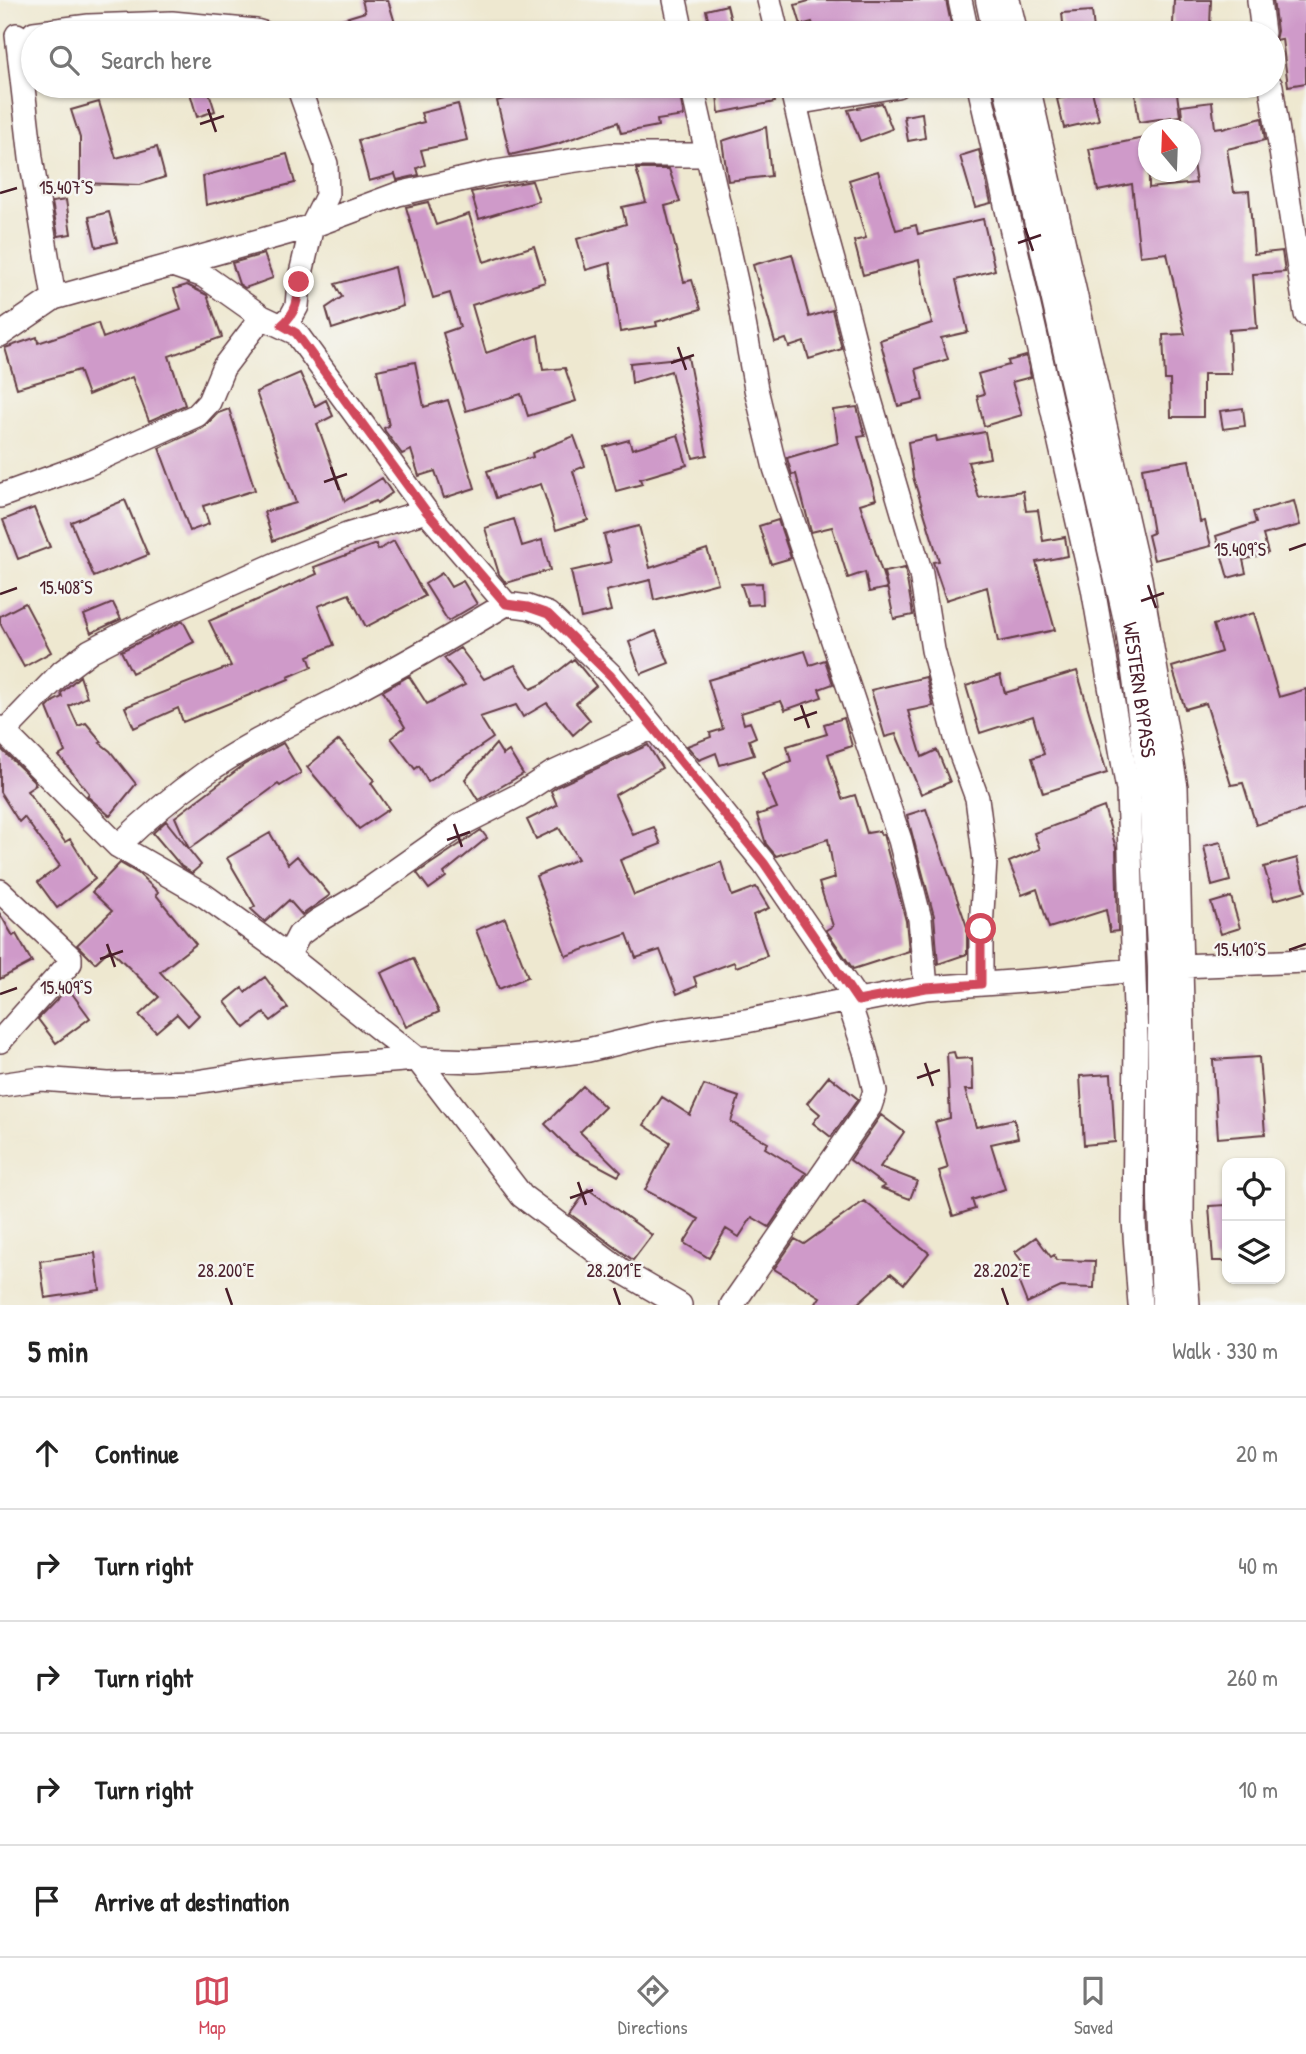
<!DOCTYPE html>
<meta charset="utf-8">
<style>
:root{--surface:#fff;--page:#f2f2f2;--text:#222;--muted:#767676;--line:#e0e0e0;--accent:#d1495b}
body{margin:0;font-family:"Patrick Hand",sans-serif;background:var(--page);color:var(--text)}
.controls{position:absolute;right:21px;bottom:21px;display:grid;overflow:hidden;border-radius:14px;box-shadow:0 2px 5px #0004}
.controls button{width:63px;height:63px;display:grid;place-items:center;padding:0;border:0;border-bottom:2px solid var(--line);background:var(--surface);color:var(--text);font:35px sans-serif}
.compass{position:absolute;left:1138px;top:119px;width:63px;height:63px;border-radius:50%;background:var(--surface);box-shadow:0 2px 5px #0004;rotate:341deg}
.stop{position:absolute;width:21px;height:21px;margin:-16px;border:5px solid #d1495b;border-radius:50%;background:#fff}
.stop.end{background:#d1495b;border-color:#fff;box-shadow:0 2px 7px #0008}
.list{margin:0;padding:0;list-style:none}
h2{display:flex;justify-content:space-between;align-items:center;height:91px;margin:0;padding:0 28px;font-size:30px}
h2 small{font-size:23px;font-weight:400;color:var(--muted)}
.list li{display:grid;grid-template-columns:46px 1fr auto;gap:21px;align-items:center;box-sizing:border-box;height:112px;padding:0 28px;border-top:2px solid var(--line)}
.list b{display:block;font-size:26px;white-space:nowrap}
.list em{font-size:23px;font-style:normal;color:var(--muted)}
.icon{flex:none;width:38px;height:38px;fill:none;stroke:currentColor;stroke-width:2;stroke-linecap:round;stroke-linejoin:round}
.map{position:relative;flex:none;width:1306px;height:1305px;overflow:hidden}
.search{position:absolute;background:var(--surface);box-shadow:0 2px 5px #0004;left:21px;right:21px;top:21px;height:77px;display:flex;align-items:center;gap:18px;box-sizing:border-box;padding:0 24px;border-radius:38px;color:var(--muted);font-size:26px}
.sheet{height:651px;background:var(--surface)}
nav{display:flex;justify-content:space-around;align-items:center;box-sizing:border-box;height:98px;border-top:2px solid var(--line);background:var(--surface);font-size:19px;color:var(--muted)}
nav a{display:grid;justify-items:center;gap:4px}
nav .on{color:var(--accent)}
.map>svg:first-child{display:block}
</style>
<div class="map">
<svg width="1306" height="1305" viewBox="0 0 1306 1305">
<rect width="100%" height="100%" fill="#f6f6f2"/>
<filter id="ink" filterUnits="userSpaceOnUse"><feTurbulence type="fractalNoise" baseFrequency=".0143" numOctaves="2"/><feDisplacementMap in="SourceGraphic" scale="14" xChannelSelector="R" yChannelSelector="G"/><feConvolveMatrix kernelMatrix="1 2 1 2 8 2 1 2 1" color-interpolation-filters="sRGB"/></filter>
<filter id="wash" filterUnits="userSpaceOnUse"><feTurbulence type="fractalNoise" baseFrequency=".00686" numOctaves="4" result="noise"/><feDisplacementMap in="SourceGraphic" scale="28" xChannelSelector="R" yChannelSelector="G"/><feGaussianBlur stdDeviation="1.57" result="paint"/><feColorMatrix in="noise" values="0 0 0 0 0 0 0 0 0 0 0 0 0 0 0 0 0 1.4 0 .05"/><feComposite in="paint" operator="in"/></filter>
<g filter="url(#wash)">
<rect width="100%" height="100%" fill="#eee8d0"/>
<g id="blocks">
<path fill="#cf9ac9" d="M362,0h26l10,33h-87l-1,-4 55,-17z
M812,0h134l7,33h-137l-4,-11 -11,3 -6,-20z
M1174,0h37l-1,26 -37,-1z
M1273,0h33v83l-18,3 -6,-47 -7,1 2,-9z
M727,5l7,28h-23l-5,-23z
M1092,11l2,19 -30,3 -2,-20z
M188,86h19l8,25 -18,6z
M507,86h171l6,30 -27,4 1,6 -37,7 -3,-11 -61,22 -47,11 -13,-54 13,-4z
M716,86h56l3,16 -56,11z
M1134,86h42l4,30 -41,6z
M1092,91l7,29 -35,8 -7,-29z
M99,102l17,56 41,-11 8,30 -25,8 -60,-2v-45l-9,-28z
M1212,102l3,26 8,-1v2l39,-11 3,22 -38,9 7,43 15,-1 5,63 28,-3 3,21 -32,2 4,54 -28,2 2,44h-28v43h-32l-1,-37h-5l-2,-45 22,-1 -18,-81 -27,3 -8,-72 -34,7 -9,-42 60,-12v51l47,-5 -5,-32v-24l-8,1 -2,-22z
M882,103l10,26 -32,12 -12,-31z
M458,104l9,36 -46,10 4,15 -8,3 2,7 -22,5 -2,-6 -26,7 -11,-41 66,-18 -3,-9z
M922,113l3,25 -17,3 -4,-25z
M766,127l5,49 -43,5 -6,-40z
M979,150l12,53 -16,4 -15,-51z
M287,154l8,29 -89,22 -3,-29z
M636,169h33l11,33 -15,4 19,76 8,-2 9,29 -45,13 1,4 -37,6 -10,-69 -24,7 -9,-31 49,-15 -4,-17 24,-5z
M878,171l18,59 20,-5 2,9 65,-15 12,51 -39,10 12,52 -27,6 7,21 -32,10 7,31 -25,6 -18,-66 52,-17 -6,-22 -7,-41 -56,15 -9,-34 12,-3 -17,-58z
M532,181l7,20 -60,18 -8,-27z
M66,200l5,34 -13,2 -6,-34z
M428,202l8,23 33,-11 15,48 50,-16 11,36 -73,23 14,48 52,-18 5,35 22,-2 11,33 -48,15 -7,-22 -55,17 -23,-78 17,-6 -10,-34 -17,5 -27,-91z
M109,212l8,30 -21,5 -7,-30z
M264,254l9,24 -28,10 -6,-4 -7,-21z
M792,254l17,63 23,-7 10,39 -33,10 -5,-17 -15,5 -3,-8 -11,3 -22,-77z
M395,267l8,39 -71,23 -6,-21 16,-11 -7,-13z
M187,285l20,10 15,42 -53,19 16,49 -36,16 -17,-44 -44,18 -9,-25 -62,18 -12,-40 32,-11 1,6 60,-20 5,15 78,-29 -7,-20z
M1026,356l5,21 -19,5 10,33 -38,11 -7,-30 7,-2 -6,-20 31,-9 -1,-4z
M688,357l19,98 -14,3 -22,-87 -39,12 -2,-20z
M415,362l9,45 24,-7 27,88 -31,10 -9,-27 -16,5 -8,-26 -9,4 -17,-23 -1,-3 5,-2 -12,-56z
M300,373l15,33 11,-6 7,16 -16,8 28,77 37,-23 10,15 -15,10 -1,-2 -103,40 -9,-29 32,-9 -40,-111z
M857,407l8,29 -7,1 18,62 -16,5 27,84 -18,4 -4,-20 -17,6 -16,-51 -21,5 -15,-58 -4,1 -5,-17 51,-15 -5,-33z
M1243,408l2,18 -22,3 -3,-18z
M229,409l26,81 -52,16 6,18 -19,7 -31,-83 44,-20 15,-15z
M985,432l5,26 -22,4 11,36 44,-7 3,20 12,-1 5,31 22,-4 3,19 -32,6 19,68 -57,12 -11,-55 -41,13 -13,-38 6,-1 -26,-84 -5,-35 28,-6 1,5z
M678,435l9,30 -47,14 2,5 -26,7 -12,-44 25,-7 3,9z
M574,436l11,30 -12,5 15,49 -32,10 -15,-46 -45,14 -9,-27 46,-14 -1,-4z
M1189,460l11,62 5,-1 6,25 -57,14 -6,-25 5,-2 -11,-65z
M125,500l23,55 -54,22 -23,-55z
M1294,501l6,24 -37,10 5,18 -25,7 3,13 -18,5 -12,-42 40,-13 -3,-11z
M34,508l16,39 -32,12 -15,-39z
M514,519l8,27 20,-6 8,30 -44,13 -7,-9 -14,-46z
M778,520l13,38 -20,6 -12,-38z
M639,526l11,42 57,-19 11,34 -64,17 -4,-20 -44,11 5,20 -30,7 -10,-47 40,-9 -7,-27z
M394,541l31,55 -59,31 -17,-33 -31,12 16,39 -26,11 4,11 -24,10 1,2 -106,43 -5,-14 -44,20 -9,-21 106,-41 -22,-45 108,-47 -3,-7 62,-23 2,6z
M905,568l8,47 -19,4 -10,-47z
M442,573l9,14 12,-6 14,23 -29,17 -23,-37z
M762,583l1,21 -15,1 -7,-21z
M25,603l26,49 -27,15 -24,-44v-7z
M113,603l8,16 -30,14 -7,-18z
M1254,613l25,84 27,-8v120l-50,16 -13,-42 -12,2 -25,-82 -21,6 -13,-42 49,-15 -8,-27z
M183,621l11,21 -62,31 -11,-22z
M656,631l13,32 -28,11 -12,-32z
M460,648l24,31 31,-14 16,24 11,-5 32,-25 22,27 -20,17 14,17 -17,15 -26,-32 -24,14 -7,-12 -36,12 13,21 -65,44 -9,-16 -4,3 -24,-31 14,-11 -22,-36 26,-15 18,28 38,-19 -21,-27z
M805,651l5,14 15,-5 8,24 -14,5 3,8 -37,13 -4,-9 -40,12 3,11 6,-2 6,15 -7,3 5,15 -34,10 -4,-12 -17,7 -12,-14 24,-9 -1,-4 13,-4 -15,-49z
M1077,671l30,102 -64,20 -11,-35 12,-4 -11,-38 -53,17 -14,-47 34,-11 5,18z
M80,676l7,21 -18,9 9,20 8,-3 16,19 -2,1 10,8 26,33 -26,32 -23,-20 2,-3 -30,-37 6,-4 -18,-44 7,-7 8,-4 -1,-4z
M926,677l7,29 -25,5 14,46 15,-7 13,32 -29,12 -25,-60 -11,3 -14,-47z
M844,718l8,28 -24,8 14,45 13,-4 12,38 12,-2 2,4 2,-1 23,87 3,30 -56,18 -27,-39 7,-4 -14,-43 16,-5 -7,-39 -52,17 -10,-12 -9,-29 20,-7 -15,-35 29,-12 -4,-15 40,-12 -3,-10z
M339,740l35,40 -3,3 18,26 -30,20 -52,-62z
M283,743l18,30 -21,13 -2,-2 -89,65 -14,-32 70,-53z
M496,744l7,11 6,-4 14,23 -45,26 -13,-21z
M648,745l14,23 -47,27 18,40 21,-8 7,17 -41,16 14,35 87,-33 11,34 24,-9 13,21 -16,7 14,41 -31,11 -2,-5 -40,15 3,9 -20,8 -17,-44 -24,8 -9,-24 -61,22 -30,-80 42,-17 -19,-31 -23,11 -9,-19 30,-15 -6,-14 7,-5z
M0,748l33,32 3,5 -9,6 38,51 5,-3 25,40 -38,29 -19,-26 22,-16 -36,-49 -5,5 -19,-30z
M1104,807l12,41 2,83 -8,1 -4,-22 -57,18 -12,-39 -15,6 -13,-33 31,-13 -6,-16z
M926,809l41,118v27l-29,10 -4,-48 -27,-101z
M166,821l35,44 -9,8 -11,-7 -28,-33z
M481,830l6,8 -43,35 2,4 -17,12 -12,-16z
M270,833l18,31 9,-8 33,39 -28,20 -13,-15 -24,22 -14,-13 4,-3 -28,-48z
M1221,842l9,39 -18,5 -8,-40z
M1297,858l9,33 -32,9 -10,-33z
M120,863l19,11 19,18 -2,3 40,49 -36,28 39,43 -11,11 -11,-12 -21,18 -17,-17 20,-18 -49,-48 -15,14 -18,-18 35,-34 -20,-19z
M1231,897l9,31 -19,6 -10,-31z
M0,914l13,22 3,-2 16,28 -32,17z
M505,918l23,59 -29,12 -23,-59z
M413,958l26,54 -33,15 -25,-54z
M265,977l23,31 -17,13 -7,-8 -19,15 -20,-26 17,-14 3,4z
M68,988l22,30 -34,25 -18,-24z
M954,1052l2,7 16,-1 1,32h-8l11,37 38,-8 4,19 -27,6 14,45 -33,11 3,9 -22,7 -14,-45 9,-3 -13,-46 15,-4 -3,-65z
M1259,1057l6,77 -47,4 -5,-78z
M1111,1074l4,68 -31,3 -4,-69z
M829,1076l29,23 -27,38 -18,-14 7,-9 -13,-11z
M704,1085l35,12 -8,25 37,21 -3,5 41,25 -37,54 -17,-10 -13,20 -13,-8 -17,29 -25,-15 15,-24 -54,-29 25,-48 -26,-17 18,-28 28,18z
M583,1086l22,21 -25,25 41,40 -3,4 -45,-24 -28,-28z
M881,1115l23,17 -24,35 37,14 -7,18 -29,-11 4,-2 -35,-26z
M588,1189l64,46 -19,25 -63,-46z
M864,1201l65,52 -25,31 -13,-11 -35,32h-41l5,-8 -46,-28 21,-30 9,5z
M1227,1205v56h-14l-4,-55z
M1036,1237l15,20 3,-2 2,5 39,1 -1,27 -33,-1 -34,16 -12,-30 12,-5 -12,-16z
M95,1253l5,37 -55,8 -5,-37z"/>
</g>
</g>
<g filter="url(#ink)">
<use href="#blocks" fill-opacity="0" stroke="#633d44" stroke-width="2"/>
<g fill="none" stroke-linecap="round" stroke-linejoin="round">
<g stroke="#633d44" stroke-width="26">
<path id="minor" d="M675,0l7,33
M769,0l8,33
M960,0l7,33
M1008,0l8,33
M1259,0l4,33
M34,33l55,-7 83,-3 84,8 7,2
M17,35l14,123 23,140
M692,86l46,204 18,99 19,79 125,372 20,79 6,69
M791,86l34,146 19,68 21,83 56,191 12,76 26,99 18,49 8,63 -4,68v55
M979,86l114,502 35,202 8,250 -2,181 6,84
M1028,86l112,493 36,208 7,253 -1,180 6,85
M1271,86l35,228
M795,103l102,-17
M282,325l9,-8 6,-11 2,-24 13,-56 15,-30 -1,-32 -28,-78
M0,335l54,-37 258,-72 86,-32 97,-22 115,-17h97
M0,496l88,-32 109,-49 12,-13 14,-34 39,-51
M0,728l118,118 87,50 83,60 129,103 105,137 103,77 55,32
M4,732l58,-60 28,-21 56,-29 139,-62 62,-25 79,-24
M118,846c27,-26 55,-50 86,-72 44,-31 92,-53 140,-78 55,-29 109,-60 162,-92
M0,891l70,66v6l-70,78
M288,956l11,-21 20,-15 45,-27 98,-69 57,-29 32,-21 102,-47
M1180,966l126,-5
M858,1001l68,-13 127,-9 80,-9
M0,1085l41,-6 67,5 88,-2 79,-12 142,-11 58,2 68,-5 45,-6 72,-17 86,-12 102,-21 10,1 -94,-138 -152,-187 -64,-62 -20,-7 -22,-3 -80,-93 -130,-178 -34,-16 -58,-41 -29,-10
M732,1305l138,-199 5,-15 -10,-40 -17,-51"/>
</g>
<g stroke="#633d44" stroke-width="33">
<g id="major">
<path d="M991,0l7,33"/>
<path id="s1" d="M1009,86l122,543 23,165 9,173v235l4,103"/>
</g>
</g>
<use href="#minor" stroke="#fff" stroke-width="23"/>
<use href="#major" stroke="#fff" stroke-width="30"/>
</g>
</g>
<g fill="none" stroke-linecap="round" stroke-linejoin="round" filter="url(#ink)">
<path stroke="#d1495b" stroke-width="9" d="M299,282c-1,18 -2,30 -17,43l14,8 130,178 80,93 22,3 20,7 63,62 153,187 94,138 68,-13 55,-4v-55"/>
</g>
<path fill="none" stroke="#4a1f2b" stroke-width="2.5" d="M208,109l8,23M200,124l24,-8M0,193l17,-5M1025,228l8,23M1018,243l23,-8M678,347l8,23M671,363l23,-8M331,467l8,23M324,482l23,-8M1289,550l17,-6M1148,585l8,23M0,594l17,-6M1141,601l23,-8M801,705l8,23M794,720l23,-8M454,824l8,23M447,840l23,-8M107,944l8,23M1289,950l17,-6M100,959l23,-8M0,994l17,-6M925,1063l8,23M917,1078l23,-8M578,1182l8,23M570,1198l23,-8M226,1288l6,17M614,1288l6,17M1002,1288l6,17"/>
<g text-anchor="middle" stroke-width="5" stroke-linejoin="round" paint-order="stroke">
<g font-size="21" fill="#4a1f2b" stroke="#f6f6f2">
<text dy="7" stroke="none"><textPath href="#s1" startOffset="618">WESTERN BYPASS</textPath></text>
</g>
</g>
<g font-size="18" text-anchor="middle" fill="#4a1f2b" stroke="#f6f6f2" stroke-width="5" stroke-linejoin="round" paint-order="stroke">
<text x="66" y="194">15.407°S</text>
<text x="1240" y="556">15.409°S</text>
<text x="66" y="594">15.408°S</text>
<text x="1240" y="956">15.410°S</text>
<text x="66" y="994">15.409°S</text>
<text x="226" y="1277">28.200°E</text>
<text x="614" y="1277">28.201°E</text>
<text x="1002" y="1277">28.202°E</text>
</g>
</svg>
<div class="controls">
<button><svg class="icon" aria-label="locate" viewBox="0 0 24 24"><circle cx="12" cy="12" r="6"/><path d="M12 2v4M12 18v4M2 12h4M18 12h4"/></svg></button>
<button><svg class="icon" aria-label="layers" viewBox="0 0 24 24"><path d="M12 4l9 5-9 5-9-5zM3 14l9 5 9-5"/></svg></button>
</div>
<svg class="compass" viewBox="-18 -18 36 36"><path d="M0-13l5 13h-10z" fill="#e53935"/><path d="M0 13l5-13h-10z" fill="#767676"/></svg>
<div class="stop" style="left:981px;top:929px"></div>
<div class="stop end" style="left:299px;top:282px"></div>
<div class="search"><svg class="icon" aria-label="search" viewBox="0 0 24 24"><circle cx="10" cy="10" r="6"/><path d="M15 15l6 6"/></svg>Search here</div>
</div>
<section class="sheet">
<h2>5 min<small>Walk · 330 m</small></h2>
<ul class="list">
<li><svg class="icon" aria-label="ahead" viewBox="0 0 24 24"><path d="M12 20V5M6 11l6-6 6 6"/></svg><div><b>Continue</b></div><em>20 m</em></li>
<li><svg class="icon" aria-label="right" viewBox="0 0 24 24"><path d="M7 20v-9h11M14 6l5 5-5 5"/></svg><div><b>Turn right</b></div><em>40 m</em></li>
<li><svg class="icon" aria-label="right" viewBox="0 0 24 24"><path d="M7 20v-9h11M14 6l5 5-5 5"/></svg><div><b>Turn right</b></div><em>260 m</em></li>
<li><svg class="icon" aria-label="right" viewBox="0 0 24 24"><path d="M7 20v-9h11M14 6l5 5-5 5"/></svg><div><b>Turn right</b></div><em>10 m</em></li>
<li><svg class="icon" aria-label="arrive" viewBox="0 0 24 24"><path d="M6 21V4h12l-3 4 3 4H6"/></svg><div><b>Arrive at destination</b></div></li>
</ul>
</section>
<nav>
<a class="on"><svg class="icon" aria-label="map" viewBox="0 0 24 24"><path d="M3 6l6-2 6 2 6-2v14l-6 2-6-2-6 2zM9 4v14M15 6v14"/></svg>Map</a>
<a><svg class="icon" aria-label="directions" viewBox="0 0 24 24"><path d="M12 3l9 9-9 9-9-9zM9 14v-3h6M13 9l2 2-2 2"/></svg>Directions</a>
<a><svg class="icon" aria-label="saved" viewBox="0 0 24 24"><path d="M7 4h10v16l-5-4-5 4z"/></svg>Saved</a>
</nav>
